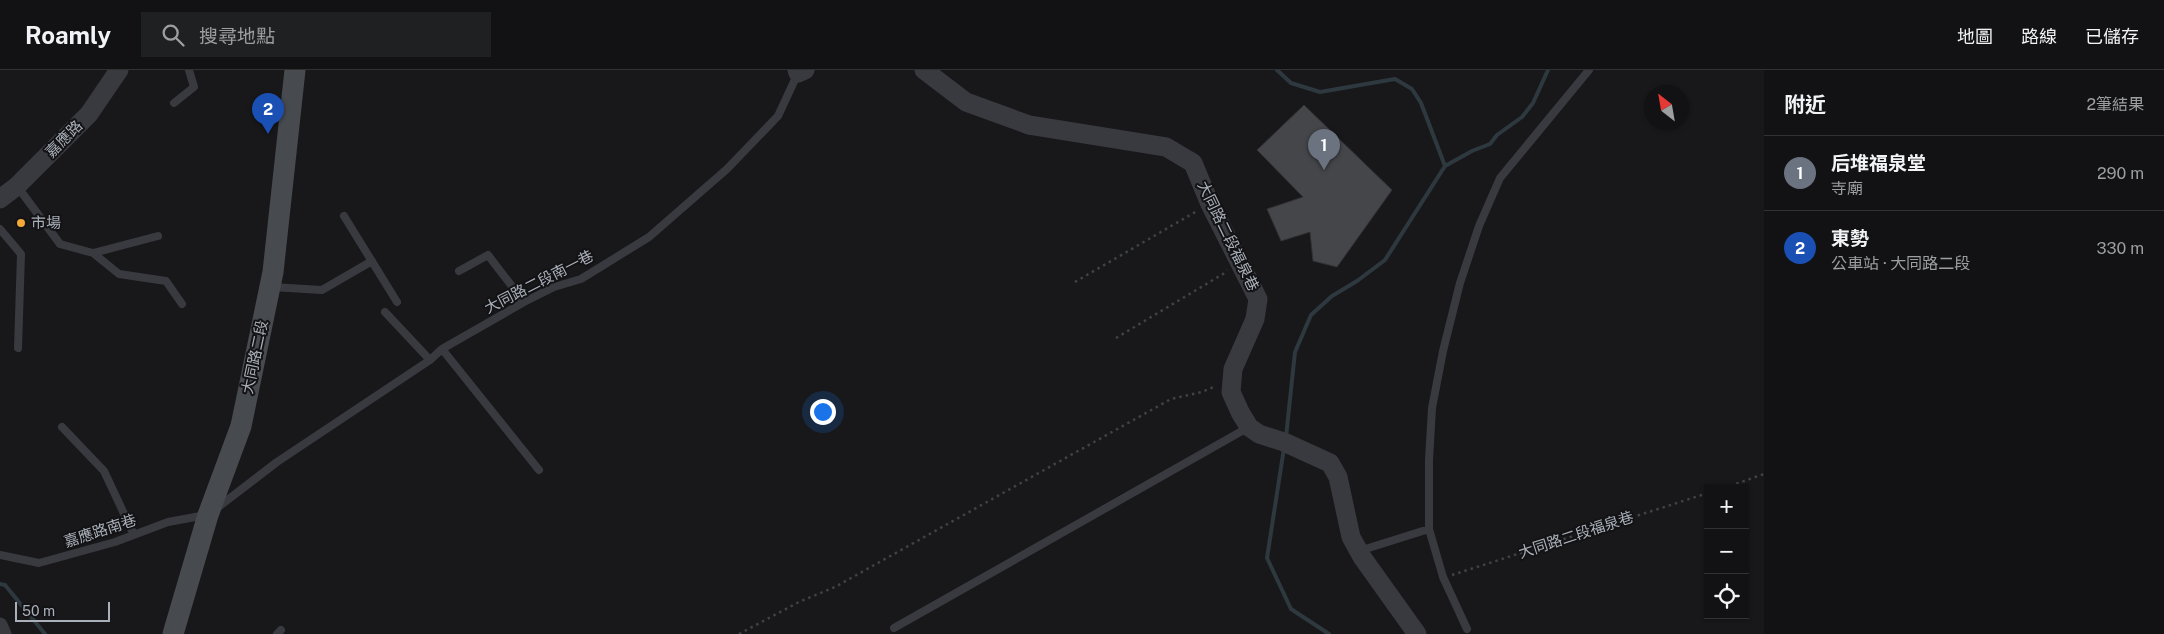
<!DOCTYPE html>
<html lang="zh-TW">
<meta charset="utf-8">
<style>
:root{--surface:#121214;--page:#1f2022;--text:#f1f3f6;--muted:#9c9ea0;--line:#313234;--accent:#f3a938}
body{margin:0;font-family:"Public Sans","Noto Sans TC",sans-serif;background:var(--page);color:var(--text)}
.controls{position:absolute;right:15px;bottom:15px;display:grid;overflow:hidden;border-radius:0px;box-shadow:0 1px 4px #0004}
.controls button{width:45px;height:45px;display:grid;place-items:center;padding:0;border:0;border-bottom:1px solid var(--line);background:var(--surface);color:var(--text);font:25px sans-serif}
.compass{position:absolute;left:1644px;top:15px;width:45px;height:45px;border-radius:50%;background:var(--surface);box-shadow:0 1px 4px #0004;rotate:329deg}
.scale{position:absolute;left:15px;bottom:12px;width:95px;box-sizing:border-box;padding-left:5px;border:2px solid #aab0ba;border-top:0;font-size:14px;line-height:18px;white-space:nowrap;color:#aab0ba;-webkit-text-stroke:4px #131315;paint-order:stroke}
.you{position:absolute;left:822px;top:341px;width:18px;height:18px;margin:-12px;border:4px solid #fff;border-radius:50%;background:#1a73e8;box-shadow:0 0 0 8px #1a73e833}
.badge{display:grid;place-items:center;width:32px;height:32px;border-radius:50%;background:var(--accent);color:#fff;font-size:16px;font-weight:700}
.pin{position:absolute;translate:-50% -41px;filter:drop-shadow(0 1px 2px #0008)}
.pin::after{content:'';position:absolute;top:26px;width:18px;height:15px;background:inherit;clip-path:polygon(0 0,100% 0,50% 100%)}
.list{margin:0;padding:0;list-style:none}
h2{display:flex;justify-content:space-between;align-items:center;height:65px;margin:0;padding:0 20px;font-size:21px}
h2 small{font-size:16px;font-weight:400;color:var(--muted)}
.list li{display:grid;grid-template-columns:32px 1fr auto;gap:15px;align-items:center;box-sizing:border-box;height:75px;padding:0 20px;border-top:1px solid var(--line)}
.list b{display:block;font-size:19px;white-space:nowrap}
.list p{margin:0;font-size:16px;white-space:nowrap;color:var(--muted)}
.list em{font-size:16px;font-style:normal;color:var(--muted)}
.icon{flex:none;width:28px;height:28px;fill:none;stroke:currentColor;stroke-width:2;stroke-linecap:round;stroke-linejoin:round}
.map{position:relative;flex:none;width:1764px;height:564px;overflow:hidden}
header{display:flex;align-items:center;gap:30px;box-sizing:border-box;height:70px;padding:0 25px;background:var(--surface);border-bottom:1px solid var(--line)}
header strong{font-size:24px}
nav{display:flex;gap:28px;margin-inline-start:auto;font-size:18px}
.search{width:350px;height:45px;background:var(--page);display:flex;align-items:center;gap:12px;box-sizing:border-box;padding:0 18px;border-radius:0px;color:var(--muted);font-size:19px}
main{display:flex}
aside{flex:1;background:var(--surface)}
.map>svg:first-child{display:block}
</style>
<header>
<strong>Roamly</strong>
<div class="search"><svg class="icon" aria-label="search" viewBox="0 0 24 24"><circle cx="10" cy="10" r="6"/><path d="M15 15l6 6"/></svg>搜尋地點</div>
<nav><a>地圖</a><a>路線</a><a>已儲存</a></nav>
</header>
<main>
<div class="map">
<svg width="1764" height="564" viewBox="0 0 1764 564">
<rect width="100%" height="100%" fill="#18181a"/>
<g fill="none" stroke-linecap="round" stroke-linejoin="round">
<path stroke="#2e383f" stroke-width="4" d="M1277,0l14,13 29,9 75,-13 17,10 9,14 24,63
M1286,367l9,-85 16,-37 21,-19 25,-15 28,-21 60,-94 27,-15 18,-7 7,-9 25,-18 11,-14 15,-33
M1284,378l-17,110 24,51 38,25
M0,514l5,1 40,49"/>
</g>
<path fill="#44464a" stroke="#323236" d="M1304,35l88,85 -55,77 -24,-6 -3,-29 -29,9 -14,-32 36,-12 -46,-47z"/>
<g fill="none" stroke-linecap="round" stroke-linejoin="round">
<path stroke="#3f4246" stroke-width="2.5" stroke-dasharray="2.5 4" stroke-linecap="butt" d="M1075,212l122,-71
M1116,268l107,-64 4,-4
M1724,418l40,-14
M1452,505l256,-82
M739,564l60,-32 36,-15 336,-188 31,-7 14,-6"/>
<path stroke="#393a3f" stroke-width="8" d="M174,33l20,-16 -5,-17
M17,116l43,58 33,9 26,21 47,7 16,23
M344,146l53,86
M0,159l21,25 -3,94
M93,183l65,-17
M459,201l29,-16 36,47
M272,217l50,3 50,-29
M385,242l45,48
M442,279l97,121
M62,357l42,44 30,64
M217,438l60,-46 153,-102 12,-11 82,-47 30,-15 27,-8 68,-42 78,-68 51,-53 20,-43
M1359,481l70,-22
M0,485l39,8 76,-21 53,-20 38,-7
M894,558l355,-201
M1467,559l-24,-52 -14,-48v-69l3,-52 11,-57 17,-68 19,-57 21,-48 89,-108
M277,564l4,-4"/>
<path stroke="#393a3f" stroke-width="15" d="M0,555l4,9"/>
<path stroke="#393a3f" stroke-width="19" d="M797,0l1,3 7,-3
M924,0l42,32 63,23 137,22 27,16 17,41 48,95 -3,20 -22,50 -2,23 9,20 9,15 10,7 25,8 46,21 8,14 13,60 11,20 55,77
M0,129l17,-13 72,-72 30,-44"/>
<path stroke="#474a4f" stroke-width="21" d="M173,564l35,-119 33,-89 32,-154 22,-202"/>
</g>
<circle fill="#f3a938" stroke="#131315" stroke-width="2" cx="21" cy="153" r="5"/>
<g text-anchor="middle" stroke-width="4" stroke-linejoin="round" paint-order="stroke">
<g font-size="15" fill="#aab0ba" stroke="#131315">
<text transform="translate(64 69) rotate(-45)" y="5">嘉應路</text>
<text transform="translate(1228 166) rotate(64)" y="5">大同路二段福泉巷</text>
<text transform="translate(539 212) rotate(-27)" y="5">大同路二段南一巷</text>
<text transform="translate(255 287) rotate(-78)" y="5">大同路二段</text>
<text transform="translate(100 461) rotate(-18)" y="5">嘉應路南巷</text>
<text transform="translate(1576 465) rotate(-18)" y="5">大同路二段福泉巷</text>
</g>
<g font-size="15" fill="#aab0ba" stroke="#131315" text-anchor="start">
<text x="31" y="158">市場</text>
</g>
</g>
</svg>
<div class="controls">
<button>+</button>
<button>−</button>
<button><svg class="icon" aria-label="locate" viewBox="0 0 24 24"><circle cx="12" cy="12" r="6"/><path d="M12 2v4M12 18v4M2 12h4M18 12h4"/></svg></button>
</div>
<svg class="compass" viewBox="-18 -18 36 36"><path d="M0-13l5 13h-10z" fill="#e53935"/><path d="M0 13l5-13h-10z" fill="#9c9ea0"/></svg>
<div class="scale">50 m</div>
<div class="you"></div>
<div class="pin badge" style="left:1324px;top:100px;background:#6b7280">1</div>
<div class="pin badge" style="left:268px;top:64px;background:#1a4fb4">2</div>
</div>
<aside>
<h2>附近<small>2筆結果</small></h2>
<ul class="list">
<li><span class="badge" style="background:#6b7280">1</span><div><b>后堆福泉堂</b><p>寺廟</p></div><em>290 m</em></li>
<li><span class="badge" style="background:#1a4fb4">2</span><div><b>東勢</b><p>公車站 · 大同路二段</p></div><em>330 m</em></li>
</ul>
</aside>
</main>
